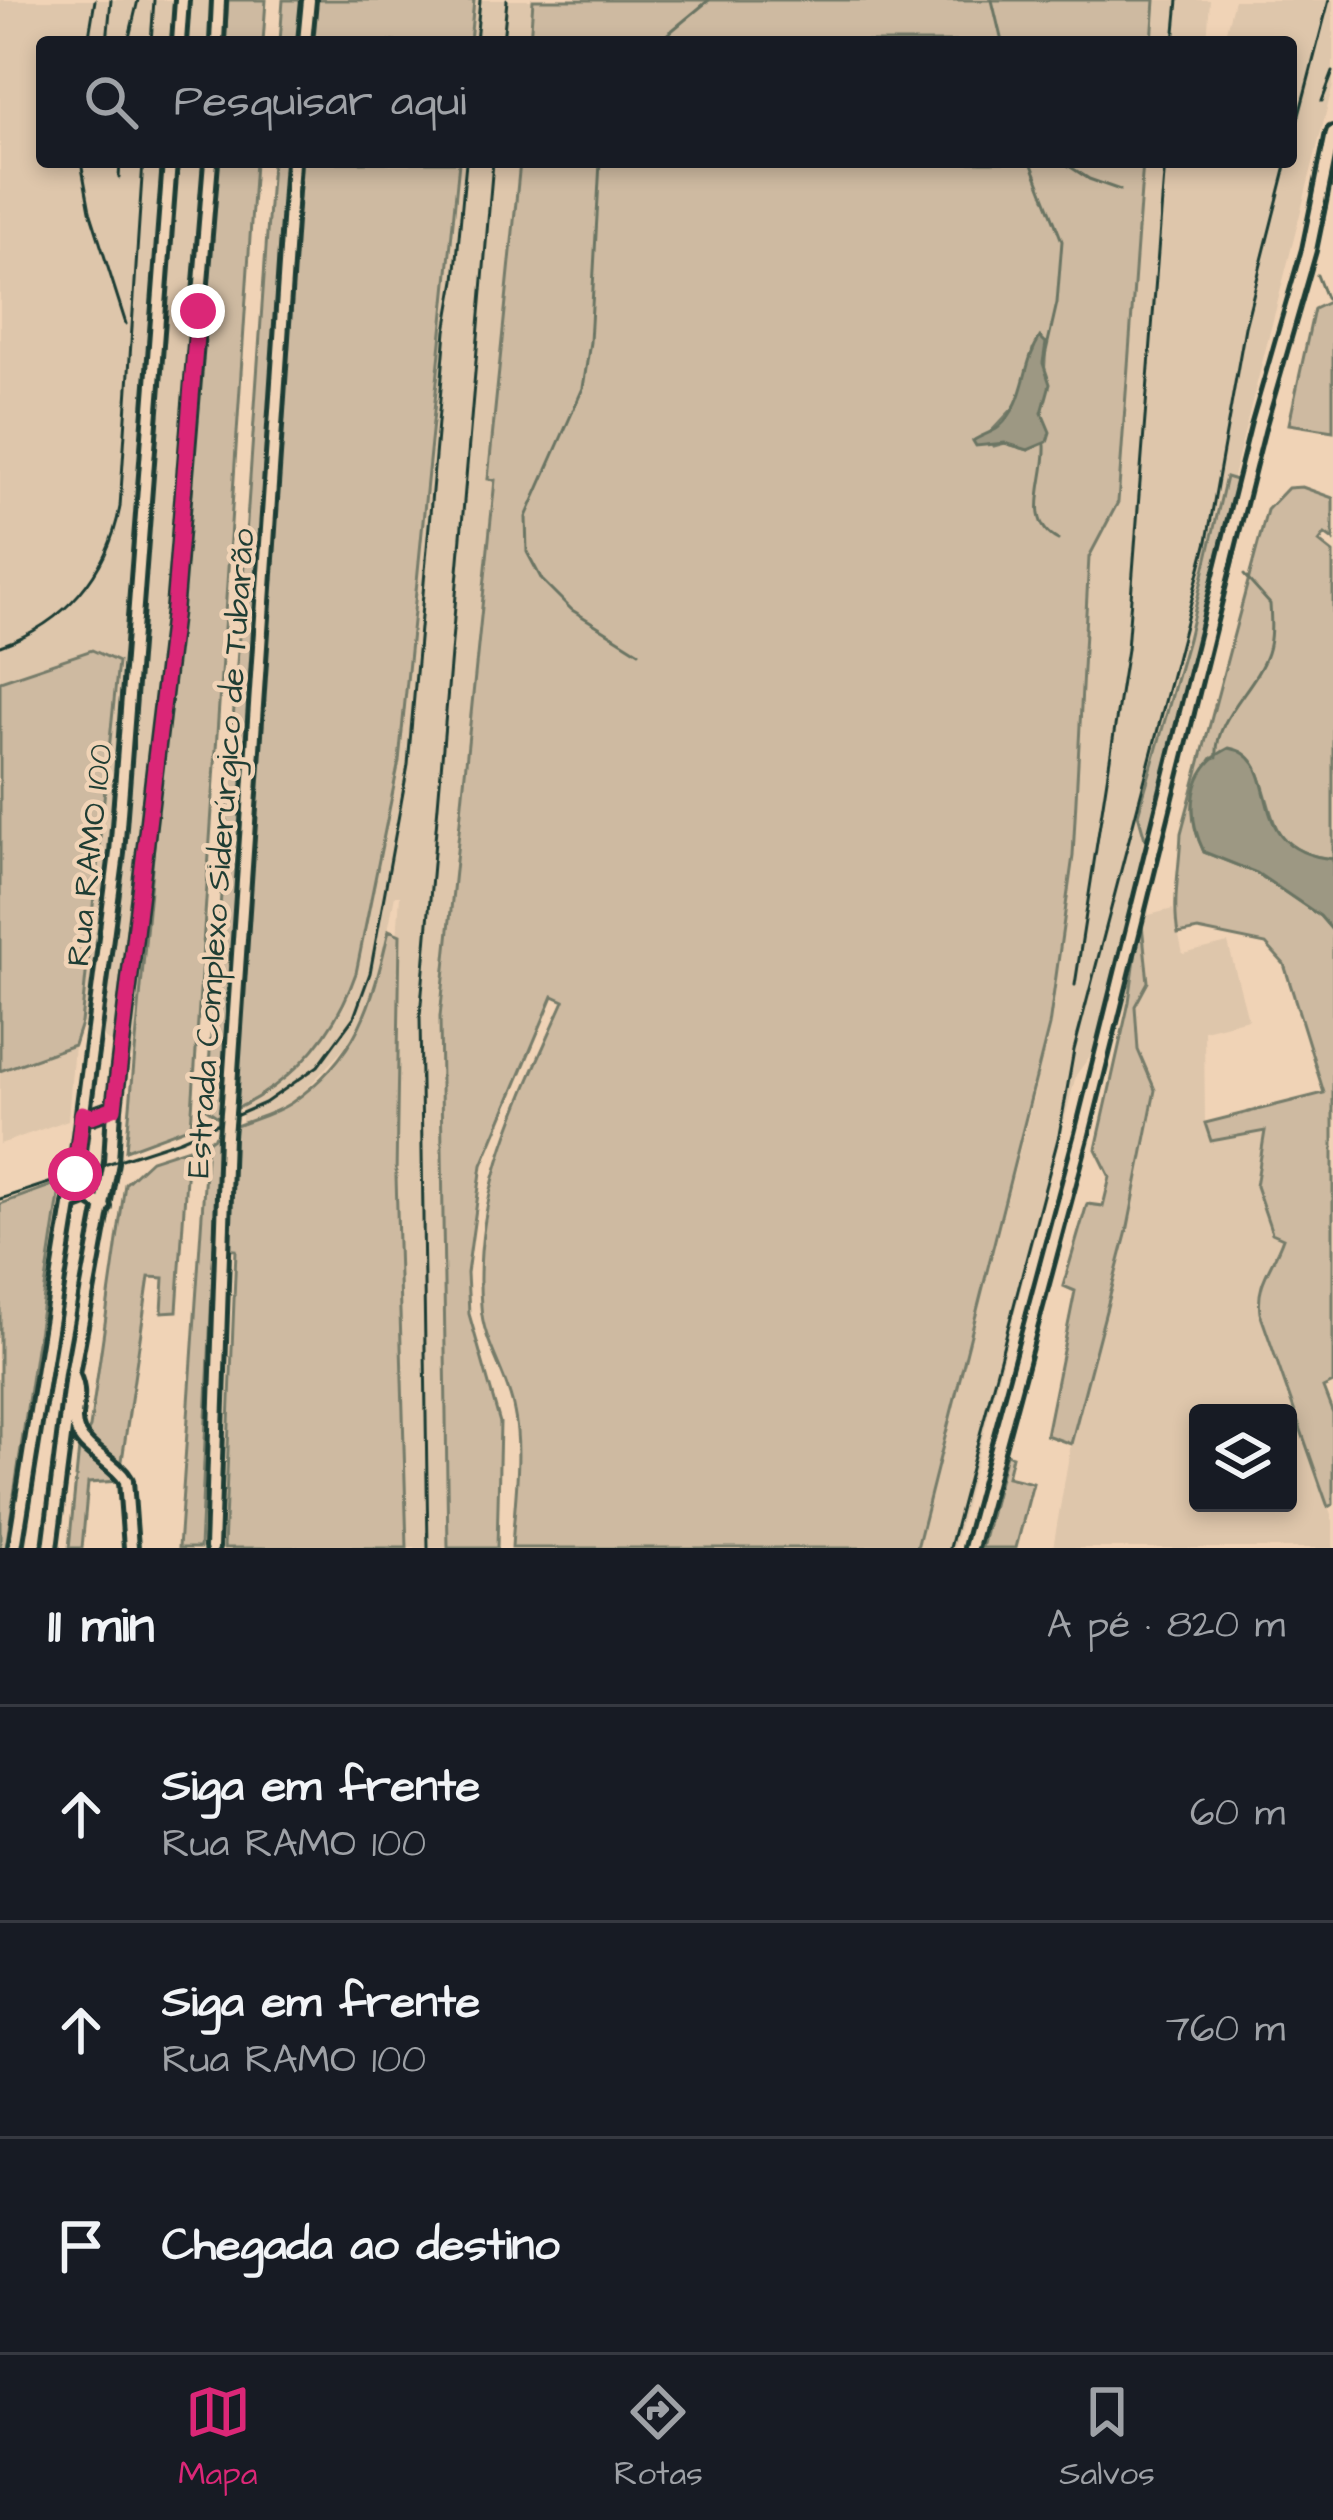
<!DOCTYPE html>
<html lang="pt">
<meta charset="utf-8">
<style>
:root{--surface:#171b24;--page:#20242c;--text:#f1f3f6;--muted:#9ea1a6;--line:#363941;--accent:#db2777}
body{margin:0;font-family:"Architects Daughter",sans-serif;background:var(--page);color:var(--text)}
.controls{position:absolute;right:36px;bottom:36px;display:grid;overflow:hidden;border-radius:12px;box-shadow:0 6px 18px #0003}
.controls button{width:108px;height:108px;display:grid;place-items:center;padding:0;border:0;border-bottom:3px solid var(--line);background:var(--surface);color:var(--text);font:60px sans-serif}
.stop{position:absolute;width:36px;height:36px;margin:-27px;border:9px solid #db2777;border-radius:50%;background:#fff}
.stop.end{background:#db2777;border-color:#fff;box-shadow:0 3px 12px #0008}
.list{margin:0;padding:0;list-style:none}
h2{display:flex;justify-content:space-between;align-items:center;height:156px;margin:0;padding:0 48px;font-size:51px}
h2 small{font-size:39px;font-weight:400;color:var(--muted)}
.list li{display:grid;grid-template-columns:78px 1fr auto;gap:36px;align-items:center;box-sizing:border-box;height:216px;padding:0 48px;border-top:3px solid var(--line)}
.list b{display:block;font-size:45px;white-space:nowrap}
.list p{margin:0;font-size:39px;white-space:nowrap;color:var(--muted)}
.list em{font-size:39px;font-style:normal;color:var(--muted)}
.icon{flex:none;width:66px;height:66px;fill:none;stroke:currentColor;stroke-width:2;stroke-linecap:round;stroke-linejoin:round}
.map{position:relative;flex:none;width:1333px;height:1548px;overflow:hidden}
.search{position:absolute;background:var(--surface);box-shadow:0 6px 18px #0003;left:36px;right:36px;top:36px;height:132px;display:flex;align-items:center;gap:30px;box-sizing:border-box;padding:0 42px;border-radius:12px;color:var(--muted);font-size:45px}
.sheet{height:804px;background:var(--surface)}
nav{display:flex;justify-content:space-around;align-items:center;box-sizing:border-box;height:168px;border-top:3px solid var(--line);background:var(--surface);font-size:33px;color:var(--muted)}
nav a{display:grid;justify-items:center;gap:6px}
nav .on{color:var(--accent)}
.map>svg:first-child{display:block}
</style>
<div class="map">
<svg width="1333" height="1548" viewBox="0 0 1333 1548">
<rect width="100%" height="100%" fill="#f0d3b6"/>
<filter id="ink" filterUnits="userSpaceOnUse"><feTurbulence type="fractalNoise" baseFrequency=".00833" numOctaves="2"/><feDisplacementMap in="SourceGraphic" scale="24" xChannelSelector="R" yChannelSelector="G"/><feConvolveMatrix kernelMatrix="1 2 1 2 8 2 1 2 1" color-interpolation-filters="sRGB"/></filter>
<g filter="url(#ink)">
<path fill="#dec6ab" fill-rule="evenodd" d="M0,0h228l-3,42h-183v120h175l-80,900 -137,-100z
M474,0h59l-3,42h-60z
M1155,0h55l-3,42h-55z
M1234,0h99v85l-189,741 -2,29 7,60 24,-6 10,45 45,-11 20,76 -44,11 1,93 6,18 54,-11 -9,56 27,51 -23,76 73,208v27h-280l18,-104 57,-217 27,-136 -17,-41 -3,-45 12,-26 -71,96 -122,473h-37l117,-453 39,-239 16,-299 29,-55 25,-340h148v-120h-68zM1198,1413h90v90h-90z
M459,162h61l-32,316 7,1 -55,538 8,531h-41l-8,-292 -11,-188 12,-173h-5l-17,86 -12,34 -18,29 -48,52 -58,33v-22l43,-28 23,-21 37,-53 54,-244z
M74,1045l-6,75 -68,24v-73z"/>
<path fill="#cebaa1" stroke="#767c6a" stroke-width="3" fill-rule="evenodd" d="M228,0h38l-3,42h-38z
M283,0h191l-4,42h-190z
M533,0h622l-3,42h-622z
M217,162h38l-64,964 -65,24z
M272,162h187l-60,599 -43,212c-24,69 -71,117 -138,144l-12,-8z
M520,162h623l-25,340 -29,55 -16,299 -24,170 -132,522h-405c2,-43 11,-95 2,-137 -6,-36 -31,-68 -33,-105 -9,-112 39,-206 83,-305l-11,-5 -71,169 -15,108 2,41 31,109 -3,125h-49l-8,-531 55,-537 -7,-1zM1046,343l-4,70 -14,37 -23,-7 -11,3 -6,-11 32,-34 13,-52z
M1333,300v131l-44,-7 25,-115z
M1226,477l20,6 -99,363 -9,-32 50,-175z
M1302,487l31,11v42l-8,-6 -6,8 14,11v306c-68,-7 -56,-44 -77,-92l-44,-9c-23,32 -25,59 -8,94l53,21 63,43 13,15v452l-10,5 10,26v90l-5,3 -68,-194c-4,-32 13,-46 23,-75l-11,-5 -16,-47 9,-55 -54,10 -6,-18 119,-30 -40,-129 -18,-20 -68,-14 -20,4c-6,-33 2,-67 3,-101l86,-323 21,-22z
M92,650l26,12 -37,361 -7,22 -74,26v-390z
M1141,915l7,67 -13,24 3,44 17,40 -27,137 -57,217 -25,-9 29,-144 -12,-5 24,-82 16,2 7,-29 -14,-28 33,-147z
M389,930l11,5 -4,241 11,372h-183l12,-298 -22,-2 -14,300h-21l28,-406c25,-20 58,-22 84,-39 67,-46 81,-98 98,-173z
M188,1148l-11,163 -15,1 2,-34 -15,-1 -30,204 -31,2 -6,65h-13l10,-100 11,-20 35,-244 26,-24z
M61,1182l-55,366h-6v-344z
M1006,1454l6,2 -5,21 26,6 -17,65h-34z"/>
<path fill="#9d9883" stroke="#6b7463" stroke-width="3" d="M1040,337l6,6 -3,20 7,21 -8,29 8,19 -3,10 -19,8 -23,-7 -29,3 -3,-5c8,-6 17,-7 26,-14 28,-25 22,-61 41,-90z
M1229,748c59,10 8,102 104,111v72l-13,-15 -63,-43 -53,-21c-18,-37 -16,-84 25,-104z"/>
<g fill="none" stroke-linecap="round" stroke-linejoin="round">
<path stroke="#6b7463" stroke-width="3" d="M992,0l10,42
M658,42l51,-42
M600,162l-10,180 -7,46 -57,129 1,35 15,28 30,30 67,42
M1031,162l31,79 -5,62 -13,57
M1063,162l26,17 31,11
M1317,275l9,23 7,6
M1045,445c2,35 -23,76 13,95
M1217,757c-3,-39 38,-68 50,-104 5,-15 4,-33 3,-49l-26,-29"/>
<g stroke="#1f3d34" stroke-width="20">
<path id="minor" d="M179,42l3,-42
M217,42l2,-42
M305,42l4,-42
M229,1101l64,-939
M83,1113l9,3 22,-8
M70,1204l18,-7 16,10
M73,1376c11,23 -4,38 5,57 10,20 37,29 48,48l5,67
M15,1548l60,-374 42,-321 53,-691
M50,1548l22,-174 39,-212 3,-54 60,-500 37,-446
M212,1548l14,-412
M971,1548l111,-414 176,-707 51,-177 24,-117"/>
</g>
<use href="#minor" stroke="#f0d3b6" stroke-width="10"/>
<path stroke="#1f3d34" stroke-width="3" d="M88,42l7,-42
M107,42l4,-42
M128,42l10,-42
M151,42l3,-42
M476,42l4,-42
M503,42l4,-42
M1174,42l4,-42
M1322,101l11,-29
M1291,146l38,-146
M81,162l9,49 36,113
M119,178l1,-16
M0,646c65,-23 107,-71 120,-139l23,-345
M1075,985l52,-336 38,-487
M0,1199l180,-59 85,-37 53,-37 36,-49 16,-44 38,-208 38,-434 9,-51 11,-118
M428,1548l-8,-532 73,-854
M950,1548l109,-413 15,-85 133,-509 38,-214 42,-165"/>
<g stroke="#1f3d34" stroke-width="20" stroke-linecap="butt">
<path id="minor-bridge" d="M226,1136l3,-35"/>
</g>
<use href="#minor-bridge" stroke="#f0d3b6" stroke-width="10"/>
</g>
</g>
<g fill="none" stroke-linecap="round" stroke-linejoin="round" filter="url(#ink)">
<path stroke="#db2777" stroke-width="15" d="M75,1174l7,-61 10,3 22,-8 1,-8 59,-492 24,-297"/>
</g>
<g text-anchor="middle" stroke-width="9" stroke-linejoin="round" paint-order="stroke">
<g font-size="33" fill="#1f3d34" stroke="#f0d3b6">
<text transform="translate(219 853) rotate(-86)" y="12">Estrada Complexo Siderúrgico de Tubarão</text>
<text transform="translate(88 855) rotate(-84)" y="12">Rua RAMO 100</text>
</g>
</g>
</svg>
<div class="controls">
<button><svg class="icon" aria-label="layers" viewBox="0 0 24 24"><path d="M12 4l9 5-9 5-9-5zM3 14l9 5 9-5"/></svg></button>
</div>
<div class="stop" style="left:75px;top:1174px"></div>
<div class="stop end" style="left:198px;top:311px"></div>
<div class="search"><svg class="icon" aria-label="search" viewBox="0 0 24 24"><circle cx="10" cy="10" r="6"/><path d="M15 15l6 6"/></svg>Pesquisar aqui</div>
</div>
<section class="sheet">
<h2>11 min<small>A pé · 820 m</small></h2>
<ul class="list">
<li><svg class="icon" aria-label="ahead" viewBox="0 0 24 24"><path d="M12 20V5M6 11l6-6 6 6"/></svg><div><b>Siga em frente</b><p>Rua RAMO 100</p></div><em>60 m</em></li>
<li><svg class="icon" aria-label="ahead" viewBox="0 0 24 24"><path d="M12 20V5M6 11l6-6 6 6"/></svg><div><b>Siga em frente</b><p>Rua RAMO 100</p></div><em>760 m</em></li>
<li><svg class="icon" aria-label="arrive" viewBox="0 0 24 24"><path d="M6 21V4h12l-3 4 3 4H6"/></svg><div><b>Chegada ao destino</b></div></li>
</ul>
</section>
<nav>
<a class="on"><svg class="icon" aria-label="map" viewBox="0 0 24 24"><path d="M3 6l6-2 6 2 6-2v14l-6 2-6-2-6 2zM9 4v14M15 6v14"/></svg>Mapa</a>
<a><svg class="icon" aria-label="directions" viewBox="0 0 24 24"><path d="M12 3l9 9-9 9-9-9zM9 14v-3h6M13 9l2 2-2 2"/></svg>Rotas</a>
<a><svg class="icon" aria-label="saved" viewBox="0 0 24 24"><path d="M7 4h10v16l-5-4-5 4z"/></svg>Salvos</a>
</nav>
